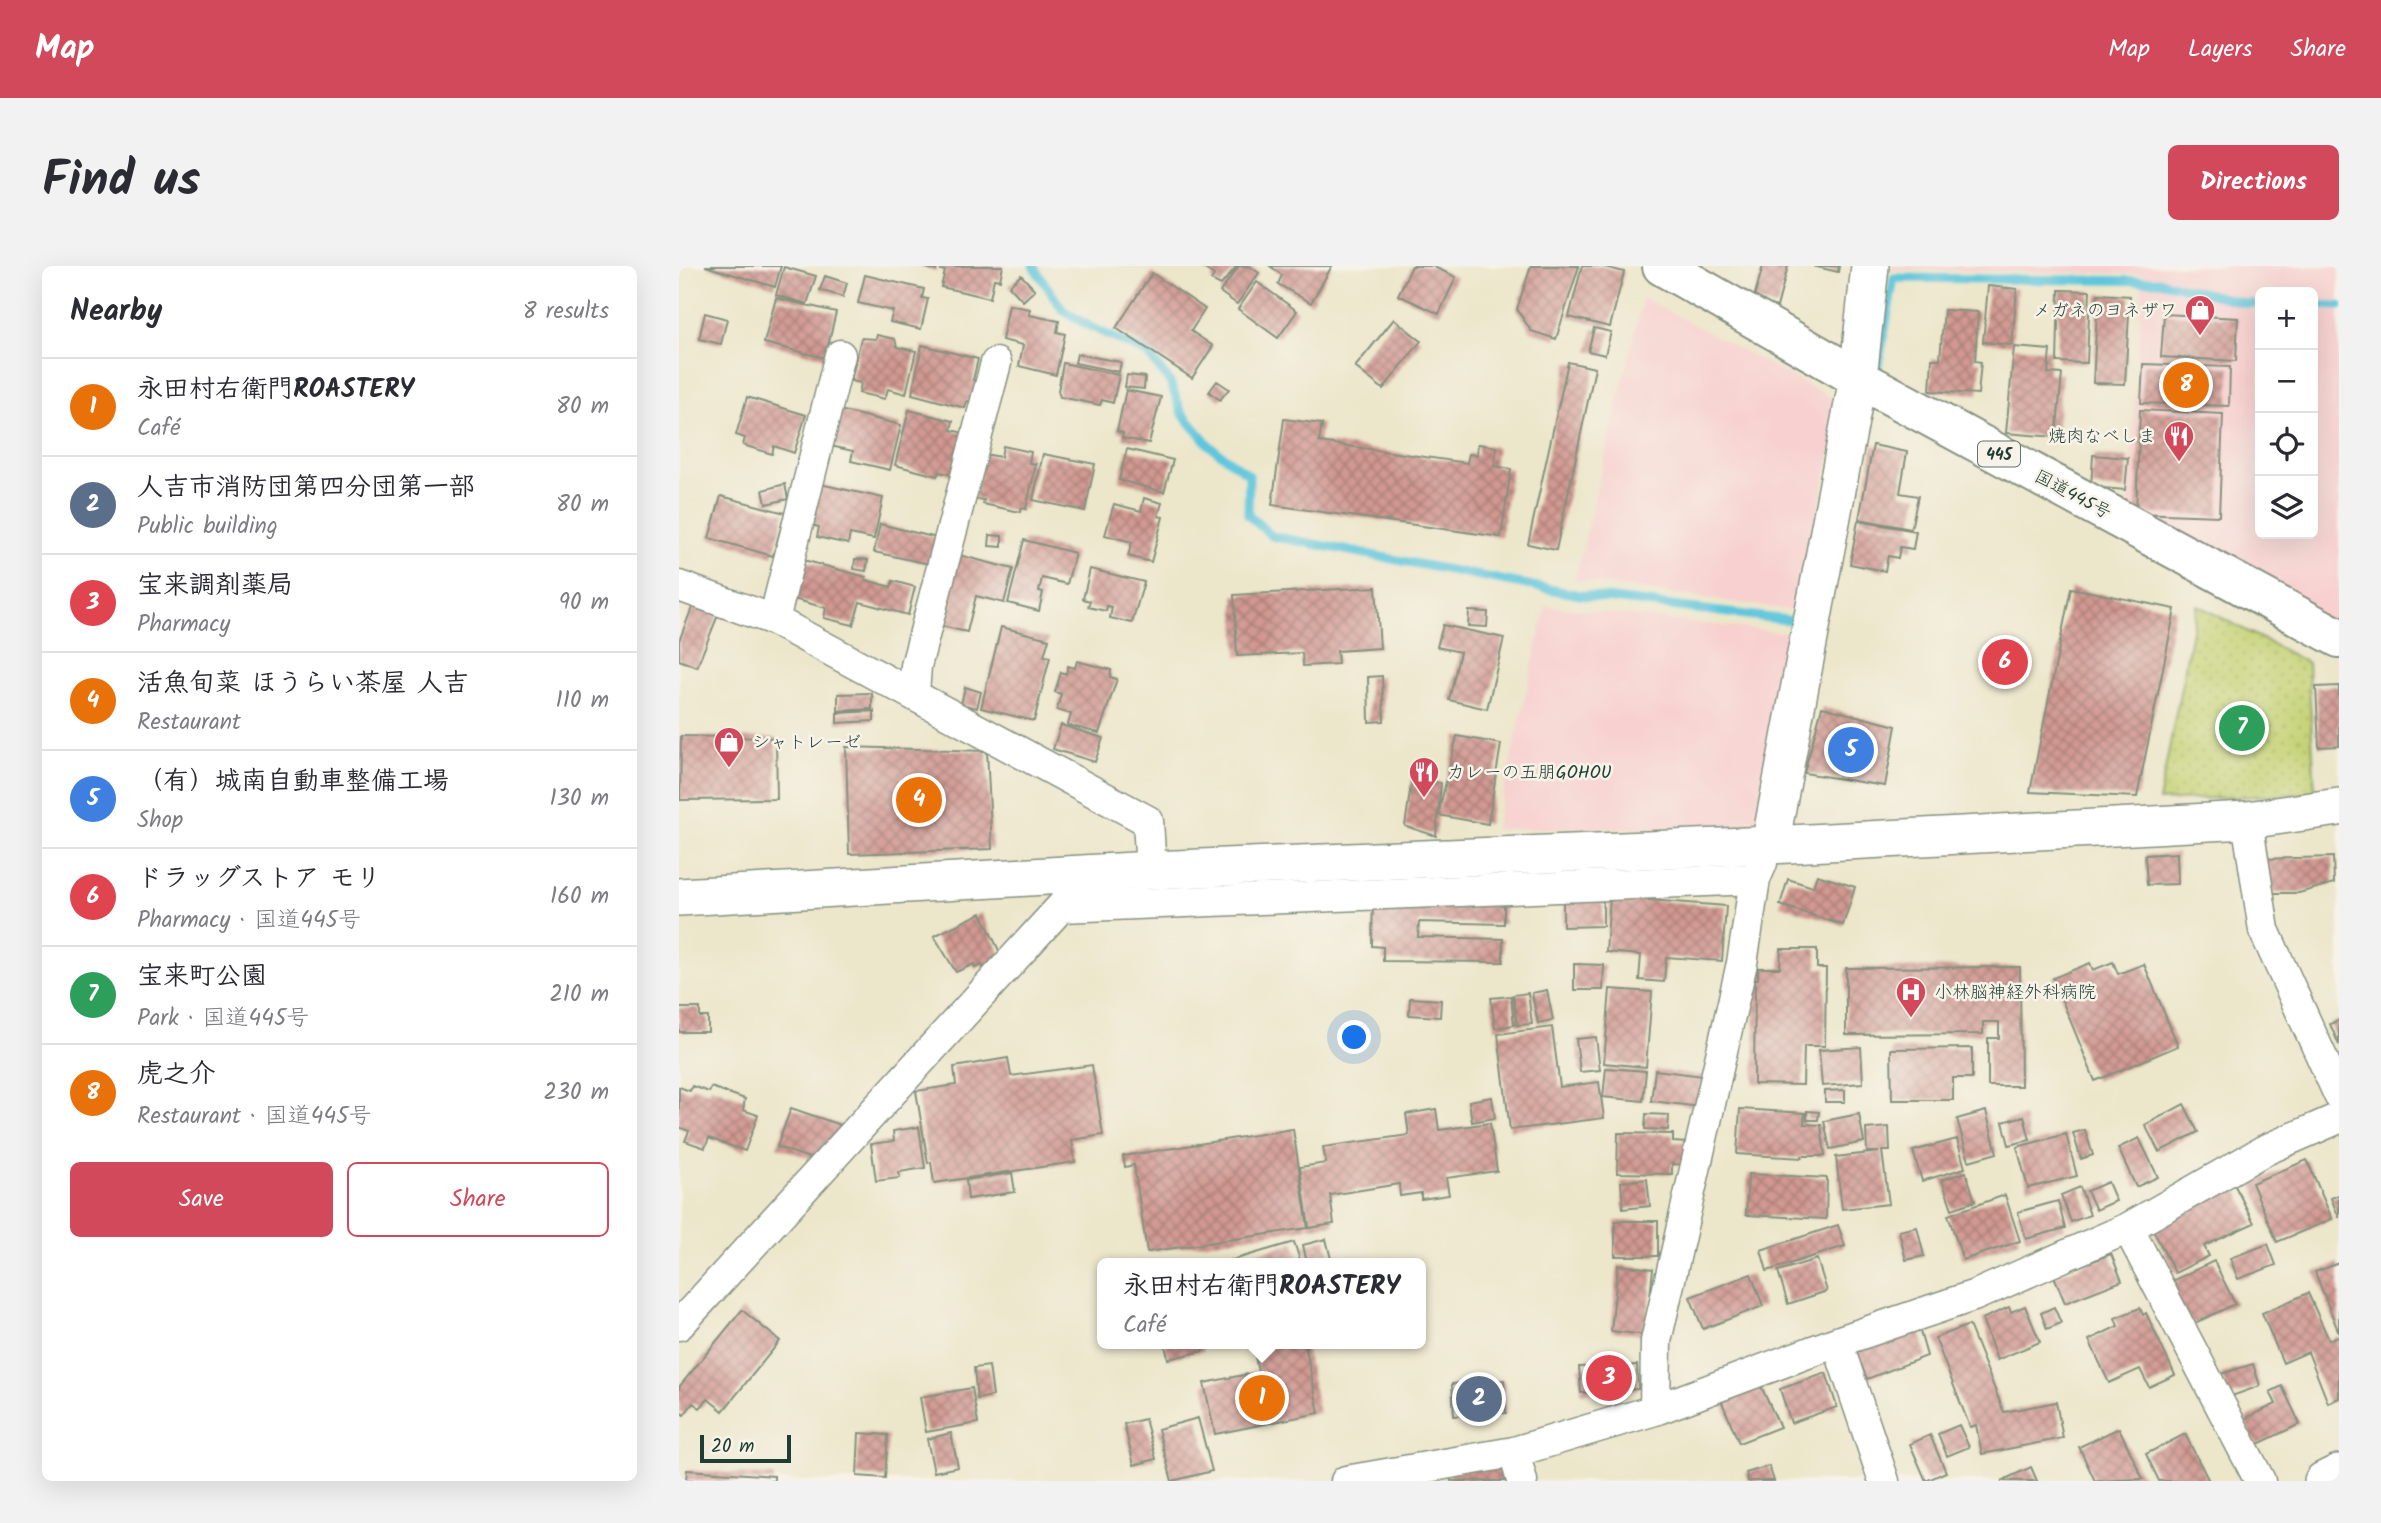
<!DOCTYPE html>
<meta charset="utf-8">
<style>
:root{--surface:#fff;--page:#f2f2f3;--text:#2b2b33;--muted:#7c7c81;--line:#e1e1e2;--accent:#d1495b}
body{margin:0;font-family:Kalam,"Klee One",sans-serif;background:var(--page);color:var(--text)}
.controls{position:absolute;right:21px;top:21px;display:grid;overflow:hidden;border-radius:10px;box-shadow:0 7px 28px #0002}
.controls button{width:63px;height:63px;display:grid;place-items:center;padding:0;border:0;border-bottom:2px solid var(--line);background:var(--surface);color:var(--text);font:35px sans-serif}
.scale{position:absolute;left:21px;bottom:18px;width:91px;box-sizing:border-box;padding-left:7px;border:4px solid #1f3d34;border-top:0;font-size:19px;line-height:24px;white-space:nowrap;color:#1f3d34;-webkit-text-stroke:5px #f7f3e8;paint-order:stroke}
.you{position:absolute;left:676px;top:772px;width:24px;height:24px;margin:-18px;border:5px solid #fff;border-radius:50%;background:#1a73e8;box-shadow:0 0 0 10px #1a73e833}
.badge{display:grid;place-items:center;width:46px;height:46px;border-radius:50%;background:var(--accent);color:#fff;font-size:23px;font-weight:700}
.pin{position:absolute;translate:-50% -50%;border:4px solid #fff;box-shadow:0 2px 7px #0006}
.popup{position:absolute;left:418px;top:992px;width:329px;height:91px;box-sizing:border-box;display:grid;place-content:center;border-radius:10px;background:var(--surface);filter:drop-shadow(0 2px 5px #0005);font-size:23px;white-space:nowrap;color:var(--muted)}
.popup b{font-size:26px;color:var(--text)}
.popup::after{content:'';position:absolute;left:50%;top:100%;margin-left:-14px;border:14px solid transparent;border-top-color:var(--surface)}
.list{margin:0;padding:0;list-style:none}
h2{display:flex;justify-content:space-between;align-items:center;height:91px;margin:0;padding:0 28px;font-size:30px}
h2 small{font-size:23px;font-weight:400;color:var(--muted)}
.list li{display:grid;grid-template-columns:46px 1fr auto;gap:21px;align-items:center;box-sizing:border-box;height:98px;padding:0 28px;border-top:2px solid var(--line)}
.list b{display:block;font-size:26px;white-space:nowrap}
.list p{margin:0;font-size:23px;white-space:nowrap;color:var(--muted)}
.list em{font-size:23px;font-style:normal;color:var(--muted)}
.actions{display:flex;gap:14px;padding:21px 28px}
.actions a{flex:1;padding:16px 0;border:2px solid var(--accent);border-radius:10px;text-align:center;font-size:24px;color:var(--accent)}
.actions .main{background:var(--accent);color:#fff}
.icon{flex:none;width:38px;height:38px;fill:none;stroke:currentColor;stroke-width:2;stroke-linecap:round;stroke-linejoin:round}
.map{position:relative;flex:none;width:1660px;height:1215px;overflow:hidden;border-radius:10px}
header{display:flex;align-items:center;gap:42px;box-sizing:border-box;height:98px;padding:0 35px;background:var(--accent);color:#fff}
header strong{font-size:33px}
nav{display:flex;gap:38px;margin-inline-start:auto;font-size:24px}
.intro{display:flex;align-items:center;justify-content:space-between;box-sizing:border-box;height:168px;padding:0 42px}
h1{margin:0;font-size:49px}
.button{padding:18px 32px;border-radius:10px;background:var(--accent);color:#fff;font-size:24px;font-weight:700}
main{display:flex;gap:42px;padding:0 42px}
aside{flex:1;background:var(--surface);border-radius:10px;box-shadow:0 7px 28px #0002}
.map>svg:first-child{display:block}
</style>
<header>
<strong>Map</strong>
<nav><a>Map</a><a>Layers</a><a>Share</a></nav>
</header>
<div class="intro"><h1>Find us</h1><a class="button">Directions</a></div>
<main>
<aside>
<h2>Nearby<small>8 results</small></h2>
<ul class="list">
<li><span class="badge" style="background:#e8710a">1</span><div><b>永田村右衛門ROASTERY</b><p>Café</p></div><em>80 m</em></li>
<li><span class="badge" style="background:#5c6f8a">2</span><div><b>人吉市消防団第四分団第一部</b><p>Public building</p></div><em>80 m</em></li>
<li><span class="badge" style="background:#e0444e">3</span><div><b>宝来調剤薬局</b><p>Pharmacy</p></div><em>90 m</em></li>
<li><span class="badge" style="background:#e8710a">4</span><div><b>活魚旬菜 ほうらい茶屋 人吉</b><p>Restaurant</p></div><em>110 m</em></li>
<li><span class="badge" style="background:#3f7fe0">5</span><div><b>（有）城南自動車整備工場</b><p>Shop</p></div><em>130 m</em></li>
<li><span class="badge" style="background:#e0444e">6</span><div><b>ドラッグストア モリ</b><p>Pharmacy · 国道445号</p></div><em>160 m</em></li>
<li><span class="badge" style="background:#2e9e5b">7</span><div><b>宝来町公園</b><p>Park · 国道445号</p></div><em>210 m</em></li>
<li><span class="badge" style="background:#e8710a">8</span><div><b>虎之介</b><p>Restaurant · 国道445号</p></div><em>230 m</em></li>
</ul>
<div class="actions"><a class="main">Save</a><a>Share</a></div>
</aside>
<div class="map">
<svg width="1660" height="1215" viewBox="0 0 1660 1215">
<defs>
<pattern id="park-dots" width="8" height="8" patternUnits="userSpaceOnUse" patternTransform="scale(1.75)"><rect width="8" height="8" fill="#c4d273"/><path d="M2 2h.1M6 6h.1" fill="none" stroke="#a8b564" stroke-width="1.8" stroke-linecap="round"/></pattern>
<pattern id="building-cross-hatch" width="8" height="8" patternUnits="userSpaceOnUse" patternTransform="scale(1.75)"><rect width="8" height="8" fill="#d19992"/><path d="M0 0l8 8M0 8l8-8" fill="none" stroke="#a97e78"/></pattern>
</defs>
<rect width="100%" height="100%" fill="#f7f3e8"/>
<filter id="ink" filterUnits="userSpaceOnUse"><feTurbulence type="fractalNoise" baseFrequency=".0143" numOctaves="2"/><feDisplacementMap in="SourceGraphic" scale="14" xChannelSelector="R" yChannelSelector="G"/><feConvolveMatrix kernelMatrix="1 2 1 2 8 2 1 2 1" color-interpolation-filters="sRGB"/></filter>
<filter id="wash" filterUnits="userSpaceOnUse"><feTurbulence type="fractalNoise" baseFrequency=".00686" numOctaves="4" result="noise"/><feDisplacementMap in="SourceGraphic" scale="28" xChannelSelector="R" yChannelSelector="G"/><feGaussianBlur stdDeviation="1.57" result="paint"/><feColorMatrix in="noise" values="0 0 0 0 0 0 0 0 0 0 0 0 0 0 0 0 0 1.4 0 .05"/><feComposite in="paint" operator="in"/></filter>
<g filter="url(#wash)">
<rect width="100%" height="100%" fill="#ece6ca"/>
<path fill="#f7d0cf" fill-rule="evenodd" d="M1212,0h448v364l-211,-114 15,-242 -252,-5zM1581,26h53v242h-53z
M964,32l198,105 -44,208 -222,-31z
M867,340l250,28 -37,195h-264z"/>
<path fill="url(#park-dots)" stroke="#728854" stroke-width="2" d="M1518,339l111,58 7,130 -156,8z"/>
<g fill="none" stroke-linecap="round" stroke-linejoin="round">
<path stroke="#5fc6dc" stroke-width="9" d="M354,0l30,44 26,16 59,28 22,28 12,31 28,33 39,29 -1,40 24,21 308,59 224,27
M1634,39l26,1
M1197,112l18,-100 265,3 86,22 15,1"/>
</g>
<g id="blocks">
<path fill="url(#building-cross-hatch)" d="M26,0h76l-6,21z
M241,0h17l-1,5z
M262,0h62l-3,14 -6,-1 -4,19 -49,-11 4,-16 -4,-1z
M525,0h33l-16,19 -10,-5 3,-5 -11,-7z
M560,0h10l10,7 -22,31 -17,-12z
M591,0h62l-21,37 -33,-19 4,-9z
M733,0h20l24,11 -17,37 -41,-19z
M852,0h48l-23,73 -25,-8 -14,-22z
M903,0h19l23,6 -14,55 -41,-10z
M1084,0h25l-11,41 -24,-6z
M1134,0h26l-1,6z
M105,1l32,9 -9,28 -31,-9z
M473,7l53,36 -14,22 22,15 -21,32 -76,-50z
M186,9l59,14 -2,9 6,1 -7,30 -31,-7 3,-11 -35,-8z
M342,9l14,15 -12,11 -14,-15z
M146,10l22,7 -4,14 -23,-7z
M578,16l40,29 -19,27 -40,-29z
M1309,20l29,3 -5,56 -29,-3z
M1380,24l31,1 -3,72 -30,-1z
M1419,28l32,2 -5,88 -32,-1z
M97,32l60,14 -11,46 -61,-15z
M330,39l21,4 -1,6 30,6 -2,11 8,2 -9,41 -37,-9 4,-21 -21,-5z
M1265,44l34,2 -3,49 6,1 -3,32 -48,-3 2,-32h8z
M26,47l22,6 -6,25 -22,-5z
M1485,48l74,4 -2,43 -75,-4z
M715,53l27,22 -38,48 -28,-22z
M915,62l17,4 -6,23 -17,-4z
M198,69l18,4 2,8 19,4 -10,43 -18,-5 -3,10 -26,-6 2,-10 -10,-2 10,-43 15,1z
M243,79l56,14 -5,21 8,2 -6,21 -8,-2 -2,7 -53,-14z
M1335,81l36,3 -2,23 14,1 -6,63 -50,-4z
M398,88l44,8 -2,10 -44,-9z
M889,96l27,6 -39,182 -28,-6z
M384,97l56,12 -6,28 -11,-3 -2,5 -40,-8 -2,-6z
M1464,98l87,3 -1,39 -88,-3z
M448,109l18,2 -1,12 -19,-2z
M538,115l12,8 -9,11 -11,-8z
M447,124l35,7 -12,46 -27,-5 1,-5 -6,-2z
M68,131l59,18 -12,38 -20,-7 -2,8 -29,-9 2,-7 -9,-3z
M156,143l66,16 -11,45 -39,-9 2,-10 -27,-6z
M230,144l44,11 -2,9 13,3 -10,42 -15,-3 -2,4 -42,-11z
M1461,144l83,4 -4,102 -83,-3z
M605,153l38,5 -3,18 148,21 2,-9 8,1 1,-11 19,3 -3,19 17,3 -10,68 -229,-32z
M1194,179l34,7 -7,41 18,3 -7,33 -52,-10z
M324,180l28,6 -2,11 7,1 -10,45 -5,-1 -1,4 -37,-8 1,-4 -10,-1 10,-45 17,3z
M448,183l46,11 -9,32 -45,-12z
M364,188l52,10 -10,47 -52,-11z
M1414,189l35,3 -3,32 -34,-3z
M106,218l3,15 -22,5 -3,-14z
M141,218l63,14 -9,41 -24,-5 -2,10 -31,-7 2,-10 -8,-2z
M42,230l64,17 -12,43 -64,-18z
M465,232l18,5 -4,13 5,1 -12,45 -23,-6 4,-14 -27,-7 9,-31 27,7z
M1179,255l58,10 -3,18 -13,-2 -2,11 -10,-2 -3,15 -35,-7z
M201,258l61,15 -7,26 -60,-13z
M311,269l12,1v11l-13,-1z
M345,274l51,13 -8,31 -25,-6 -3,13 4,1 -4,19 -31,-8z
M276,288l58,15 -9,34 -28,-7 -9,36 -30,-7z
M117,292l70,19v3l25,7 2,-6 22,6 -7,28 -48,-13 -7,23 -29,-7 2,-10 -40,-11z
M176,293l13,1 -2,11 -12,-2z
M411,303l54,13 -12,41 -22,-5 2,-11 -5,-1 -1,5 -18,-4 2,-6 -7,-2z
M697,321l4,61 -43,3 1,13 -35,2 -1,-13 -65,3 -3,-61z
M1392,322l104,21 -38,188 -107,-5z
M16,334l25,10 -23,57 -18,-7v-19z
M790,345l19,1 -1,15 -19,-1z
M764,359l61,13 -17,71 -38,-9 11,-48 -23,-5z
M322,361l48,12 -5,17 6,1 -16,64 -53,-13z
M398,395l34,9 -1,7 7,2 -18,54 -31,-8 3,-11 -14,-4 4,-16 -6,-2 6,-20 5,2 2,-8 7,2z
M703,410l2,45 -15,1 -1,-45z
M1660,420v60l-20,1 -3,-60z
M286,421l16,5 -4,16 -16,-4z
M193,427v16l-34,2v-17z
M1143,441l74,19 -11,60 -81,-13z
M195,445v10l-37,2v-10z
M382,459l42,13 -8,24 -42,-13z
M2,470l95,2 1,61 -97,1z
M778,470l44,8 -13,80 -50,-9 -2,21 -31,-10 7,-48 29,5 -3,32z
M167,481l141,4 5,98 -143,5z
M1498,587l1,31 -31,1 -2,-30z
M1654,591l1,26 -35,10h-34l-2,-34z
M1138,609l38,12 -12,38 -63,-20 8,-26 25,8z
M825,630v28l-85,-2 -1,15 85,2v23l-120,-1v-14l-11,-1 1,-49z
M931,631l116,9 -4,55 -56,-4 -2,25 -25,-2 2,-25 -35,-3z
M884,635h40v25l-40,1z
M302,647l24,50 -19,9 -4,-7 -7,3 -1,-4 -18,8 -22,-36z
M1102,683h36v19h9l-1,78h-21l-1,39 -49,-1 1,-105h3v-11h22z
M1434,696l5,12 26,-10 34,82 -83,35 -42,-103 37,-15 3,7z
M895,698l30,1 -1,25h-29z
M1341,701l1,119h-33v-48h11v-16h-16v12l-137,1v-67z
M931,723l42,3 -6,75 -42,-4z
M868,724l6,30 -15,3 -6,-30z
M849,727l4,31 -15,1 -4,-30z
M832,730l3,29 -19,3 -4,-30z
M731,732l31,2 -1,17 -31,-2z
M0,742h21v9h8v15h-29z
M1660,754v25l-9,-21z
M873,761l8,60 39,-5 5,36 -94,12 -12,-96z
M917,771l4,33 -20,2 -4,-33z
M1182,781l2,36 -41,3 -3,-36z
M1293,782v30h-19v22h-61l-1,-51z
M329,792l3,18 81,-11 11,70 -31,5 3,22 -141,21 -3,-21 -3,1 -12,-72 40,-6 -2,-18z
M927,802l40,3 -3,30 -40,-4z
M976,804l49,6 -4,31 -49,-6z
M13,820l17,6 2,-5 34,12 -2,11 15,5 -13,36 -36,-13 -4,10 -20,-7 4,-10 -10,-4v-40l11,4z
M1166,824v12h-20v-11z
M813,831l3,21 -23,4 -3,-21z
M1505,838l14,28 -39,20 -14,-27z
M112,842l61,21 -14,39 -61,-21z
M757,843l3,21 51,-7 7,48 -51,7 3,17 -28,4v-6l-21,3 -1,-12 -69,11 4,29 -25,4 -9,-61 26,-4 -3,-16 86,-12 -3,-21z
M1061,843l65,4 -1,11 17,1 4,31h-23v2l-65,-4z
M1128,845l12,1 -1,8h-11z
M1307,845l11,42 -28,8 -12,-42z
M967,848l23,1 -1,15 -23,-1z
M1180,848l5,28 -34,7 -6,-28z
M1345,850l6,24 -21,5 -6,-23z
M240,861l6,41 -26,4 1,6 -24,3 -5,-37 23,-3 -1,-10z
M1210,861l1,24h-8l7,53 -47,5 -6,-52 43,-5h-12l-1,-23z
M614,863l15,99 -161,24 -13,-87 -9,2 -2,-11z
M1406,864l8,25 -12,4 -8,-26z
M939,867l55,1v8l14,1v22l-15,-1v10l-55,-1z
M1387,868l11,42 -49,12 -11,-41z
M1460,872l19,39 -22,10 -18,-39z
M1278,873l8,29 -43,13 -9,-30z
M1628,894l25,59 -55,23 -25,-59z
M1287,906l9,29 -23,8 -10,-29z
M333,907l3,19 -47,7 -2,-19z
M1069,908l79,4 -1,41 -80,-4z
M968,913l3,27 -27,3 -2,-27z
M1553,914l22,43 -50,23 5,10 -34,17 -26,-51z
M1429,916l8,19 -20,9 -9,-19z
M1401,921l10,28 -19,7 -10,-27z
M1326,929l15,46 -57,19 -15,-45z
M1660,929v23l-8,-20z
M1379,935l7,27 -39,11 -8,-27z
M936,955h43v35h-43z
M1159,959l7,21 -78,25 -6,-21z
M1238,961l7,29 -18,4 -7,-29z
M647,973l6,24h-25l-4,-18z
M615,976l7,21h-72v-2z
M1589,978l8,21 -38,14 -8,-21z
M1432,988l11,27 -57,22 -11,-27z
M1138,993l10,32 -39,13 -10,-33z
M1535,995l21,43 -46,22 -21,-43z
M1660,997v70l-24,-61z
M939,999l35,4 -7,66 -35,-4z
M1072,1008l12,32 -60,23 -13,-32z
M1629,1027l21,47 9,-4 1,3v59l-11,5 -20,-51 -25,11 -21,-50z
M1346,1040l15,36 -43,18 -15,-41 27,-12 2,5z
M1375,1041l7,16 -14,6 -6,-16z
M1461,1042l3,7 3,-2 29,62 -26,12 -9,-18 -31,14 -20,-43 29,-14 -3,-8z
M63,1044l38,31 -57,70 -15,-12 -8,9 -7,-5 -9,12 -5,-4v-24z
M1290,1059l35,87 52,-10 7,36 -81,16 -6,-29 -6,2 -35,-89z
M1240,1062l8,28 -60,23 -13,-31z
M486,1078h36l2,7 -35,8z
M587,1078h39l14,69 -104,21 -11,-51 54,-11 -5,-26z
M1574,1098l7,22 -31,11 -8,-23z
M958,1099l1,24 -57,4 -2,-26z
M310,1100l4,30 -16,3 -3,-31z
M1147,1107l11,34 -46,16 -11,-34z
M825,1114l2,33 -52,3 -2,-32z
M1080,1116l21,45 -41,16 -20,-48z
M1603,1120l18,38 -44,21 -12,-26 32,-15 -6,-12z
M293,1122l6,35 -52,9 -6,-35z
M519,1152l14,53 -40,10 -14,-52z
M466,1153l11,40 -22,6 -10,-41z
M1280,1159l10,22 -22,9 -9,-22z
M1440,1162l24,51 -48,2 -16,-34z
M180,1167l29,2 -3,43 -28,-2z
M272,1167l7,34 -24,5 -7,-33z
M1506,1168l24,47h-50l-13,-27z
M1251,1169l16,37 -20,9 -16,-37z
M822,1195l7,20h-57l-2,-8z
M1090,1200l5,15h-26l-2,-8z
M1352,1201l6,14h-36z
M8,1204l87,6v5h-88z"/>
</g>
</g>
<g filter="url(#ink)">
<use href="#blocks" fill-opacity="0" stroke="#86927f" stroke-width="2"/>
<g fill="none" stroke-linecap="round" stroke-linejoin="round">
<g stroke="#86927f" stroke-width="33">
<path id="minor" d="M0,320l95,34 374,201 3,49
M95,354l66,-265
M235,428l2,-28 80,-303
M1568,554l17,110 75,165
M1449,962l132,253
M0,1059l382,-418 694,-28
M1158,1076l47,139
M976,1144l1,-69 86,-378 13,-84 7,-16
M835,1186l8,29
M667,1215l168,-29 141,-42 182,-68 139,-47 152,-67 135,-77 76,-33"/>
</g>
<g stroke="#86927f" stroke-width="40">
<path id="tertiary" d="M1091,579l88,-467 12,-112
M0,631l472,-27 619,-25 477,-25 92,-13
M1644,1215l16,-8"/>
</g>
<g stroke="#86927f" stroke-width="42">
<path id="trunk" d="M983,0l196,112 481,260"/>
</g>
<use href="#minor" stroke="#fff" stroke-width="30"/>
<use href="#tertiary" stroke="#fff" stroke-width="37"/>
<use href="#trunk" stroke="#fff" stroke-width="38"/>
</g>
</g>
<defs>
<g id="shop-pin" transform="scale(1.575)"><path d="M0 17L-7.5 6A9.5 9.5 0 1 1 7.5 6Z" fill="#d1495b" stroke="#f7f3e8"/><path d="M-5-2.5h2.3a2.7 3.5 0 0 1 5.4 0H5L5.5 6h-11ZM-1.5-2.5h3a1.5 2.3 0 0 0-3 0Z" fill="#fff"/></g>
<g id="restaurant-pin" transform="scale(1.575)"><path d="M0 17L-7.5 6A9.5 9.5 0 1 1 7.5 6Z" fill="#d1495b" stroke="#f7f3e8"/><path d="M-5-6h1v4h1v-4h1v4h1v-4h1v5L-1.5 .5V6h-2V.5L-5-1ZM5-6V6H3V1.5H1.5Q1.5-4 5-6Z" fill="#fff"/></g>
<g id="hospital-pin" transform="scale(1.575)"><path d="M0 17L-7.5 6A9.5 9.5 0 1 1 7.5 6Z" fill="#d1495b" stroke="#f7f3e8"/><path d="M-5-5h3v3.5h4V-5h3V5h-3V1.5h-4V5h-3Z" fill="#fff"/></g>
</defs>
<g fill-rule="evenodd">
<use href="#shop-pin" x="1521" y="44"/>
<use href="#restaurant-pin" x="1500" y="170"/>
<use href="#shop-pin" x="50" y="476"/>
<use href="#restaurant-pin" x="745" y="506"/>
<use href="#hospital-pin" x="1232" y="726"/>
</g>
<g text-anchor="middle" stroke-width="5" stroke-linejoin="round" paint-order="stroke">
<rect fill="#f7f3e8" stroke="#60746a" stroke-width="2" x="1299" y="175.5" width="42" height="25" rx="5"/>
<g font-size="16" font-weight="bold" fill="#1f3d34">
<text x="1320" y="194">445</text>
</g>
<g font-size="18" fill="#1f3d34" stroke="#f7f3e8" text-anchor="start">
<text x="1498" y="50" text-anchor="end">メガネのヨネザワ</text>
<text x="1477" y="176" text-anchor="end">焼肉なべしま</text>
<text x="73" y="482">シャトレーゼ</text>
<text x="768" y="512">カレーの五朋GOHOU</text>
<text x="1255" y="732">小林脳神経外科病院</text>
</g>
<g font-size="18" fill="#1f3d34" stroke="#f7f3e8">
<text transform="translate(1394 228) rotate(28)" y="6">国道445号</text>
</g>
</g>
</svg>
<div class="controls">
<button>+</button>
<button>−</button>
<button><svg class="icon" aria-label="locate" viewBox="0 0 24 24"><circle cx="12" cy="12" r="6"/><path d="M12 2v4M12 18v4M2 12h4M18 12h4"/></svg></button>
<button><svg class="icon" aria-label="layers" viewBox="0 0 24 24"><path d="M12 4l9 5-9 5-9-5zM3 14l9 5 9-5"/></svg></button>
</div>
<div class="scale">20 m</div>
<div class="you"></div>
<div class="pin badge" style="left:583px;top:1132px;background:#e8710a">1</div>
<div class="popup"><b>永田村右衛門ROASTERY</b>Café</div>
<div class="pin badge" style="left:800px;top:1133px;background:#5c6f8a">2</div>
<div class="pin badge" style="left:930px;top:1112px;background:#e0444e">3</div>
<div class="pin badge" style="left:240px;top:534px;background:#e8710a">4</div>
<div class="pin badge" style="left:1172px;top:484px;background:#3f7fe0">5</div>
<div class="pin badge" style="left:1326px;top:396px;background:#e0444e">6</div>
<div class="pin badge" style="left:1563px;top:462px;background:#2e9e5b">7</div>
<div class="pin badge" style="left:1507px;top:119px;background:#e8710a">8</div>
</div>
</main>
